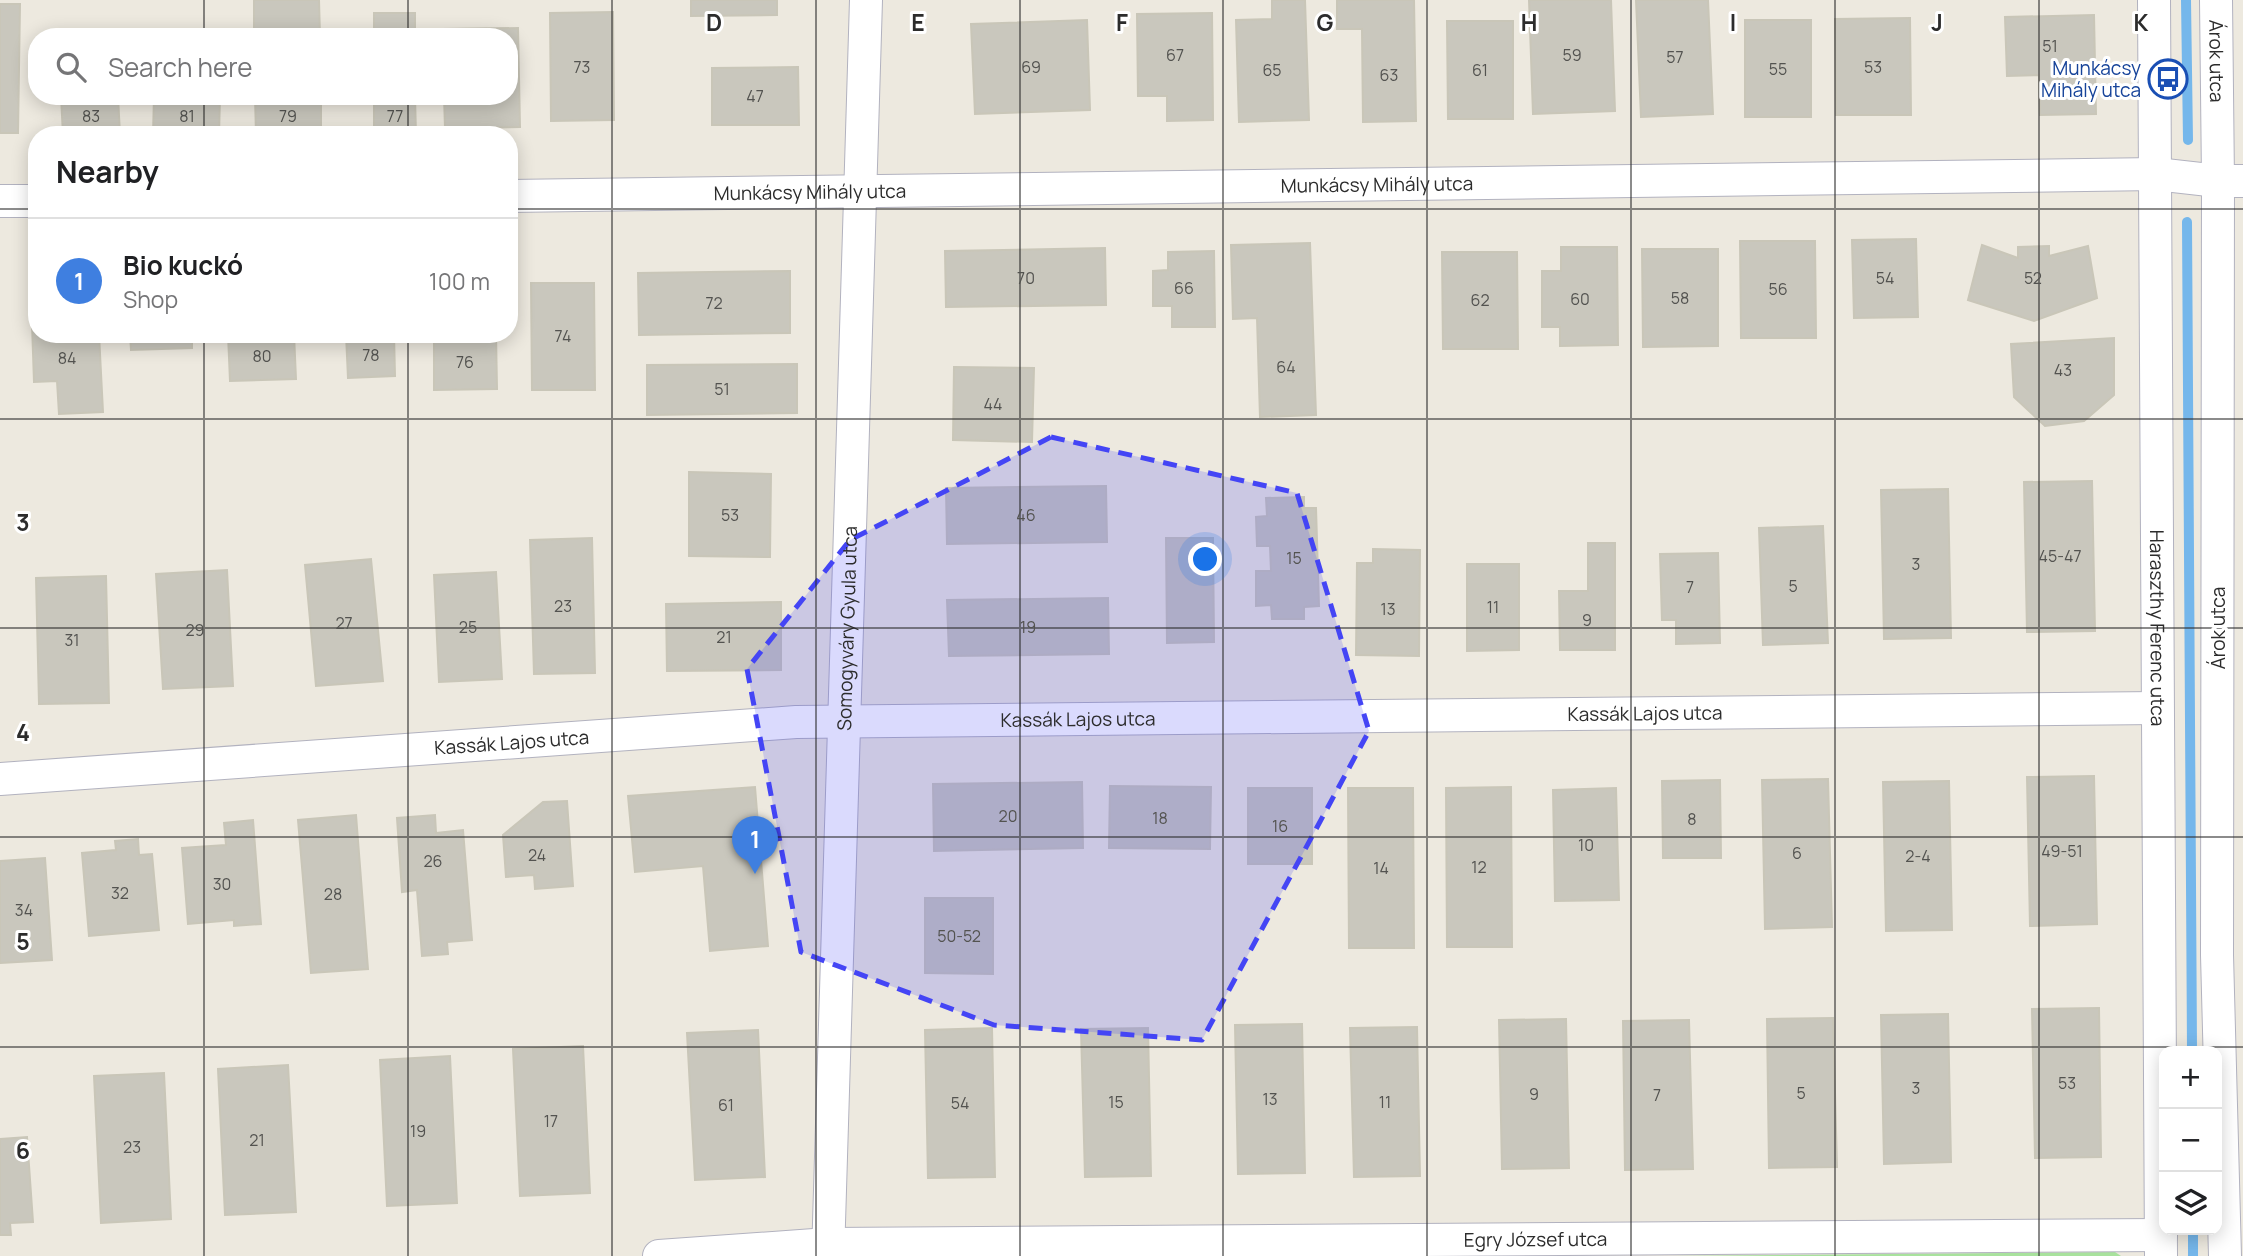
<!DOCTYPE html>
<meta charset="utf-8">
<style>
:root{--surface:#fff;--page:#f2f2f2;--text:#202124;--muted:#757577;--line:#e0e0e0;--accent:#0b8043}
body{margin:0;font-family:Manrope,sans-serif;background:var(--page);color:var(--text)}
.controls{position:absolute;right:21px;bottom:21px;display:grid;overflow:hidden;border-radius:14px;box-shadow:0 4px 18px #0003}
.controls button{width:63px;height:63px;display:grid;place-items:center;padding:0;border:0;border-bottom:2px solid var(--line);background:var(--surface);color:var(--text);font:35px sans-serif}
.you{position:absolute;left:1206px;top:560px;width:24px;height:24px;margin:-18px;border:5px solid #fff;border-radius:50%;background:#1a73e8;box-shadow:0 0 0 10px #1a73e833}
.badge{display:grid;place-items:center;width:46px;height:46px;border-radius:50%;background:var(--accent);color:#fff;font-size:23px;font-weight:700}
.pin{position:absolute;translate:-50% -58px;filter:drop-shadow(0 2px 4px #0008)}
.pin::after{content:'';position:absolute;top:37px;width:24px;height:21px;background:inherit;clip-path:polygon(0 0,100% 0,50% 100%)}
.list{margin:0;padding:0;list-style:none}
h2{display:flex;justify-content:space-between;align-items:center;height:91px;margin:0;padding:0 28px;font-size:30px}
h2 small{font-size:23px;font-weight:400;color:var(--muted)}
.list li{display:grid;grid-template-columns:46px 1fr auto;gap:21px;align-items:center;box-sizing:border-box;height:126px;padding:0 28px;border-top:2px solid var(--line)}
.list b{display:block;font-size:26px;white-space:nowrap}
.list p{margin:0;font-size:23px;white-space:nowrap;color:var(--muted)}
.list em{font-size:23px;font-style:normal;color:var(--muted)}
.icon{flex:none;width:38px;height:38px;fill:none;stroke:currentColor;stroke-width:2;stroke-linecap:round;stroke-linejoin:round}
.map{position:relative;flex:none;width:2243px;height:1256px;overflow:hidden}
.search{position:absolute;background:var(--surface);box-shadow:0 4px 18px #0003;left:28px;top:28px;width:490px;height:77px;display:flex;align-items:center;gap:18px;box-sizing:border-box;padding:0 24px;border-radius:28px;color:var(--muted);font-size:26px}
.panel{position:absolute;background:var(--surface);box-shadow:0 4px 18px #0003;left:28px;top:126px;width:490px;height:217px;border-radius:28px}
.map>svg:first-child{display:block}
</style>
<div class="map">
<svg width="2243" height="1256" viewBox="0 0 2243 1256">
<rect width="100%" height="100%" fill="#ede9df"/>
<path fill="#a8e29d" d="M2115,1252l6,4h-449z"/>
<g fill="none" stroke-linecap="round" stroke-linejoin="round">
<path stroke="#75b7eb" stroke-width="10" d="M2186,0l2,140
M2187,222l5,829
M2193,1230v26"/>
</g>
<path fill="#c9c7bd" stroke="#c9c6b8" stroke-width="2" d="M254,0h65l1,37h-66z
M691,0h86v15l-86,1z
M1272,0h33l4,120 -70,2 -3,-102 36,-1z
M1337,0h77l2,121 -53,1 -1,-93h-25z
M1529,0h82l4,111 -82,3z
M1636,0h72l5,114 -72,3z
M0,4h20l-2,129h-18z
M613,12l1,108 -63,1 -1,-108z
M374,13h41v24h-41z
M1212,13l1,107 -46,1v-25h-29l-1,-82z
M2094,15l2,99 -56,1 -1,-40 -32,1 -2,-59z
M1910,18l1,97h-75l-1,-96z
M1087,20l3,90 -115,4 -4,-90z
M1745,20h66v97h-66z
M1447,21h66v98h-65z
M518,28l2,99 -75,1 -1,-32h65v-59h-66v-8z
M798,67l1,58h-87v-57z
M61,96h57l2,39h-57z
M154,96h66l-1,39h-66z
M255,96h66v39h-65z
M374,96h41l1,39h-42z
M1916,239l2,78 -64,1 -2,-78z
M1740,241h75l1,97h-75z
M1310,243l6,172 -56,2 -3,-99 -24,1 -2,-74z
M1982,245l36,13v-11l31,-1v10l39,-10 9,52 -63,23 -66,-21z
M1561,247h56l1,98 -58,1v-19h-18v-56h19z
M1105,248l1,57 -160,2 -1,-56z
M1642,249h76v97l-75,1z
M1214,251l1,76h-43v-21h-19v-35l15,-1v-18z
M1442,252h75l1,97h-75z
M790,271v62l-151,2 -1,-62z
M531,283h63l1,107h-63z
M32,324h5v10h62l4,78 -44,2 -2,-33 -23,1z
M130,334h62v14l-61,2z
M228,334h66l2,45 -66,2z
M346,334h48l1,42 -47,2z
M434,334h62l1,55 -63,1z
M2114,338v57l-30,26 -39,5 -31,-29 -3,-53z
M797,364v49l-150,2v-50z
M954,367l80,1 -2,74 -79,-2z
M689,472l82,2 -1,83 -81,-1z
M2092,481l3,150 -68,1 -3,-150z
M1106,486l1,56 -160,2 -1,-56z
M1948,489l3,149 -67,1 -3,-149z
M1304,497v11h12l3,98 -15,1v12h-32l-1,-14 -15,1v-35h15l-1,-25h-13l-1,-29 11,-1 -1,-18z
M1823,526l5,117 -65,2 -4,-117z
M592,538l3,135 -61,1 -4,-134z
M1166,538h47l1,104 -47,1z
M1588,543h27v107h-55l-1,-59h29z
M1373,549l47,1 -1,106 -63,-1 1,-92h16z
M1718,553l2,90 -44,1v-24h-14l-2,-66z
M371,559l12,122 -67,5 -11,-121z
M1467,564h52v86l-52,1z
M227,570l6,116 -70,3 -7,-115z
M496,572l6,107 -63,3 -5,-107z
M106,576l3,127 -70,1 -3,-126z
M1108,598l1,56 -160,2 -2,-56z
M781,602v68l-114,1 -1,-67z
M2094,776l3,148 -67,2 -3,-149z
M1828,779l4,148 -67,2 -3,-149z
M1720,780l1,78h-58l-1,-77z
M1949,781l3,149 -66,1 -3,-149z
M1082,782l1,66 -149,3 -1,-67z
M1110,786l101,1 -1,62 -101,-1z
M755,787l13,159 -58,5 -7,-85 -68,6 -7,-76z
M1511,787l1,160h-65l-1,-159z
M1248,788h64v76h-64z
M1348,788h65l1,160h-65z
M1616,788l3,112 -64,1 -2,-111z
M567,801l6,85 -38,3 -1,-14 -28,2 -3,-42 40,-33z
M356,815l12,154 -57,4 -13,-153z
M435,815l1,18 27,-3 9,110 -25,2 1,12 -26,2 -5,-66 -15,2 -5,-74z
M253,820l8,104 -27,2v-6l-46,4 -6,-76 44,-3 -2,-22z
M138,839l1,16 13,-1 7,76 -70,6 -7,-83 34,-3 -1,-9z
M45,858l7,102 -52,3v-102z
M925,898h68v76l-68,-1z
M2099,1008l2,149 -66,1 -3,-149z
M1948,1014l3,148 -67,2 -3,-149z
M1833,1018l4,149 -68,1 -2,-149z
M1566,1019l3,149 -67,1 -3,-149z
M1689,1020l4,149 -68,1 -2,-149z
M1302,1024l3,149 -67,1 -3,-149z
M1417,1027l3,149 -66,1 -4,-149z
M992,1028l3,149 -67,1 -3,-148z
M1148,1028l3,148 -66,1 -4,-148z
M758,1030l7,147 -70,3 -8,-147z
M583,1046l7,147 -70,3 -7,-147z
M450,1056l7,147 -70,3 -7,-146z
M288,1065l8,147 -71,3 -7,-146z
M164,1073l7,146 -70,4 -7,-147z
M27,1137l6,85 -23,1 1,12h-11v-96z"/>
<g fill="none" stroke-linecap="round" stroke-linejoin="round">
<g stroke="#b2b2bf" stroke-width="34">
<g id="street">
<path id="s1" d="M2154,0l7,1255"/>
<path id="s2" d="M2216,0l2,181 -1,774 8,301"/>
<path id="s3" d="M509,196l1647,-22 62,7h25"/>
<path d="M0,201h37"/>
<path id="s4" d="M0,779l796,-57 1361,-14"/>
<path id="s5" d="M659,1256l169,-12 1333,-9"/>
<path id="s6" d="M828,1256l38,-1256"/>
</g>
</g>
<use href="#street" stroke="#fff" stroke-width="32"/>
</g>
<path fill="#4445f5" fill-opacity="0.2" stroke="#4445f5" stroke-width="5" stroke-dasharray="14 9" stroke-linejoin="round" d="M1051,437l246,56 72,238 -167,309 -208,-15 -193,-73 -54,-283 103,-129z"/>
<path fill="none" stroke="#2c2c2c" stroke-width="2" stroke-opacity="0.55" d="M204,0v37M408,0v37M612,0v1256M816,0v1256M1020,0v1256M1223,0v1256M1427,0v1256M1631,0v1256M1835,0v1256M2039,0v1256M204,96v39M408,96v39M0,209h37M509,209h1734M204,334v922M408,334v922M0,419h2243M0,628h2243M0,837h2243M0,1047h2243"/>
<defs>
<g id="bus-ring" transform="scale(2.0125)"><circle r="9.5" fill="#fff" stroke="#1a4fb4" stroke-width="1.5"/><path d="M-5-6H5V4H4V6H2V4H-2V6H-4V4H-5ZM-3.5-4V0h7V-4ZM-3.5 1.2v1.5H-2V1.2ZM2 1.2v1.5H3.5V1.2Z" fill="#1a4fb4"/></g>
</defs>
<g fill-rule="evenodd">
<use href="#bus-ring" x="2168" y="79"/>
</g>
<g text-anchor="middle" stroke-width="6" stroke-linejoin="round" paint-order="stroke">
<g font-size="16" fill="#535350">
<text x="2050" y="52">51</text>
<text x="1175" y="61">67</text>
<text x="1572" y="61">59</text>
<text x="1675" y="63">57</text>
<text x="582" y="73">73</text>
<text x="1031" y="73">69</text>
<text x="1873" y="73">53</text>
<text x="1778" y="75">55</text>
<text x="1272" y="76">65</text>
<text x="1480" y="76">61</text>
<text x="1389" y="81">63</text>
<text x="755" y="102">47</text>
<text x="91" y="122">83</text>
<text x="187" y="122">81</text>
<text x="288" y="122">79</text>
<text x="395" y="122">77</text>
<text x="1026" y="284">70</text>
<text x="1885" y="284">54</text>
<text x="2033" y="284">52</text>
<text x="1184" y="294">66</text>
<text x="1778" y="295">56</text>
<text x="1680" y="304">58</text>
<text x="1580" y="305">60</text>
<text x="1480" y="306">62</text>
<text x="714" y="309">72</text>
<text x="563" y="342">74</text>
<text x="371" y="361">78</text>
<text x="262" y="362">80</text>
<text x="67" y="364">84</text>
<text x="465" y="368">76</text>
<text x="1286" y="373">64</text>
<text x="2063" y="376">43</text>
<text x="722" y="395">51</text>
<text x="993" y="410">44</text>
<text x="730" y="521">53</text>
<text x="1026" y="521">46</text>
<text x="2060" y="562">45-47</text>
<text x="1294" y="564">15</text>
<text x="1916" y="570">3</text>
<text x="1793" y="592">5</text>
<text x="1690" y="593">7</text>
<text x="563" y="612">23</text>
<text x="1493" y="613">11</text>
<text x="1388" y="615">13</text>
<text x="1587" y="626">9</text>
<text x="344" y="629">27</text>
<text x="468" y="633">25</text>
<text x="1028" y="633">19</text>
<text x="195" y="636">29</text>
<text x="724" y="643">21</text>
<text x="72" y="646">31</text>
<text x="1008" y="822">20</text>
<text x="1160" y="824">18</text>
<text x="1692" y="825">8</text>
<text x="1280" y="832">16</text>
<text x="1586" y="851">10</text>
<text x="2062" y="857">49-51</text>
<text x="1797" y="859">6</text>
<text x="537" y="861">24</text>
<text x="1918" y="862">2-4</text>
<text x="433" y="867">26</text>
<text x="1479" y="873">12</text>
<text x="1381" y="874">14</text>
<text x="222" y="890">30</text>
<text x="120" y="899">32</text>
<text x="333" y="900">28</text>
<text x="24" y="916">34</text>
<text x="959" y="942">50-52</text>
<text x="2067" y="1089">53</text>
<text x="1916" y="1094">3</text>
<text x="1801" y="1099">5</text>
<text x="1534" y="1100">9</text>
<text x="1657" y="1101">7</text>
<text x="1270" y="1105">13</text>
<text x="1116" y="1108">15</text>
<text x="1385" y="1108">11</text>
<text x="960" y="1109">54</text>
<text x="726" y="1111">61</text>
<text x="551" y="1127">17</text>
<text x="418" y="1137">19</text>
<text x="257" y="1146">21</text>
<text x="132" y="1153">23</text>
</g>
<g font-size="19" fill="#2c2c2c" stroke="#fff">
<text dy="7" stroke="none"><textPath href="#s2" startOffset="61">Árok utca</textPath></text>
<text dy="7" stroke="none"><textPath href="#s3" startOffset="868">Munkácsy Mihály utca</textPath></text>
<text dy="7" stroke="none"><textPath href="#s3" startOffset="301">Munkácsy Mihály utca</textPath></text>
<text dy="7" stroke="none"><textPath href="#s6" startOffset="628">Somogyváry Gyula utca</textPath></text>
<text dy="7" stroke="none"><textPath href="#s1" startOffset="628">Haraszthy Ferenc utca</textPath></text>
<text transform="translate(2218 628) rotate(-90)" y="7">Árok utca</text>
<text dy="7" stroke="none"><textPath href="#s4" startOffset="1647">Kassák Lajos utca</textPath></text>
<text dy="7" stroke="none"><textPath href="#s4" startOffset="1080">Kassák Lajos utca</textPath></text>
<text dy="7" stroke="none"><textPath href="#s4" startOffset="513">Kassák Lajos utca</textPath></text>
<text dy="7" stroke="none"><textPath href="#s5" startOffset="877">Egry József utca</textPath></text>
</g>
<g font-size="19" fill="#164399" stroke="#fff" text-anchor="end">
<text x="2141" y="75">Munkácsy<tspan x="2141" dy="22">Mihály utca</tspan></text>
</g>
</g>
<g font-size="23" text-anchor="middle" font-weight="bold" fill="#2c2c2c" stroke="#fff" stroke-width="6" stroke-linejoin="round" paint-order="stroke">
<text x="714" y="31">D</text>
<text x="918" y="31">E</text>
<text x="1122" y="31">F</text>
<text x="1325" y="31">G</text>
<text x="1529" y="31">H</text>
<text x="1733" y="31">I</text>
<text x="1937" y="31">J</text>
<text x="2141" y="31">K</text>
<text x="23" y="531">3</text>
<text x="23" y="741">4</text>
<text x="23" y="950">5</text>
<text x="23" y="1159">6</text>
</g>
</svg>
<div class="controls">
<button>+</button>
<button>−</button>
<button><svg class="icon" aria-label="layers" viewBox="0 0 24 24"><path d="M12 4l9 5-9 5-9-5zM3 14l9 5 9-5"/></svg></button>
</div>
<div class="you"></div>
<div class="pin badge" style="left:755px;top:874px;background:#3f7fe0">1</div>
<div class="search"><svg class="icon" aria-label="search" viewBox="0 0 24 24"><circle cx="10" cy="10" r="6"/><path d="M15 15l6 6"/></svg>Search here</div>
<section class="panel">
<h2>Nearby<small></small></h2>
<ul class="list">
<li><span class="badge" style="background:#3f7fe0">1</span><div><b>Bio kuckó</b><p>Shop</p></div><em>100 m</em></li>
</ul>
</section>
</div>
